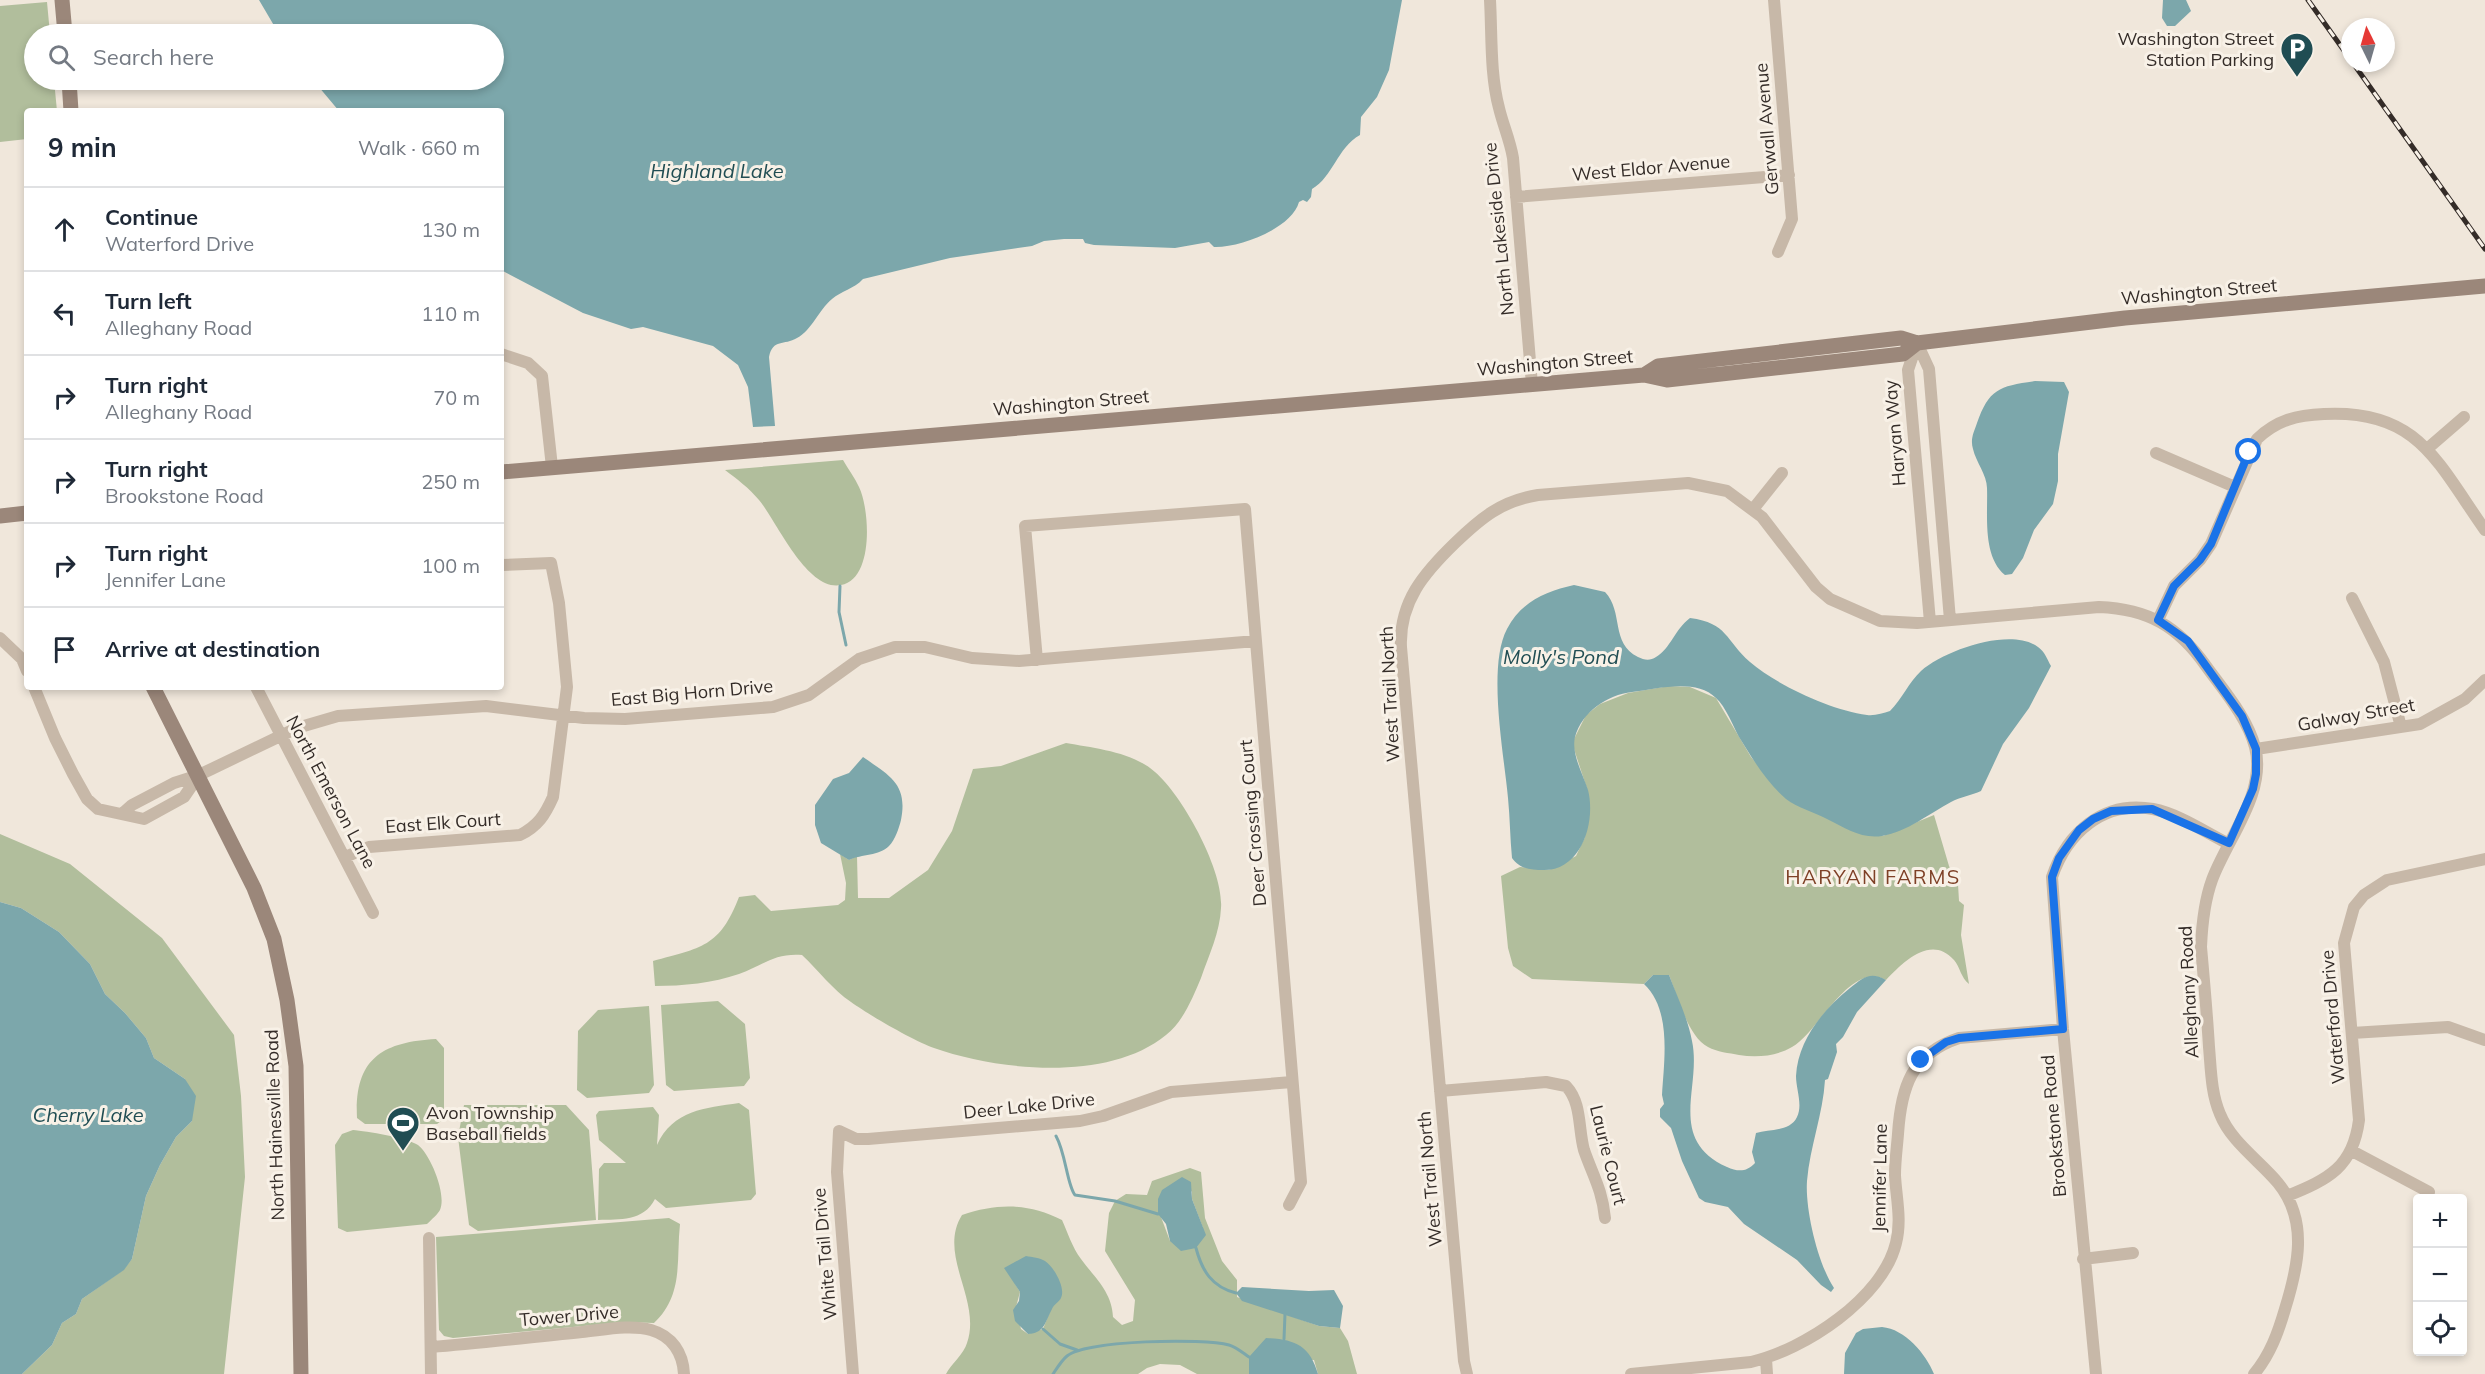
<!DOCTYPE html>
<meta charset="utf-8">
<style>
:root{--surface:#fff;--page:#f6f6f7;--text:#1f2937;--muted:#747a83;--line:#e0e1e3}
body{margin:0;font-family:Mulish,sans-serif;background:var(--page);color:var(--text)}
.controls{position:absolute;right:18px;bottom:18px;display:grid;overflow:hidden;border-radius:6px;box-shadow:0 3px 9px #0003}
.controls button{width:54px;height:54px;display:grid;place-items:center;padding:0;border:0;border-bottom:2px solid var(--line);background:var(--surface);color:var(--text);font:30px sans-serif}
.compass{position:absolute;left:2341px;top:18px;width:54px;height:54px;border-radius:50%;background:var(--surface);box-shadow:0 3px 9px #0003;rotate:355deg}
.stop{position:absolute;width:18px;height:18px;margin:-14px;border:4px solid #1a73e8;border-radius:50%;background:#fff}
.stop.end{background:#1a73e8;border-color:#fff;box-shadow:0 2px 6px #0008}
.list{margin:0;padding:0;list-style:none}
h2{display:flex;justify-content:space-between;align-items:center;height:78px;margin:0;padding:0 24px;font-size:26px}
h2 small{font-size:20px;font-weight:400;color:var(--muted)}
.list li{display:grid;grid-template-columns:39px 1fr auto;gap:18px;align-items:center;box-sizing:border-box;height:84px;padding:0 24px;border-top:2px solid var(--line)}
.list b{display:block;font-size:22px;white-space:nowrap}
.list p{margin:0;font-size:20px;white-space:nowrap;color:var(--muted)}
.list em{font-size:20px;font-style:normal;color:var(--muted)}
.icon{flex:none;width:33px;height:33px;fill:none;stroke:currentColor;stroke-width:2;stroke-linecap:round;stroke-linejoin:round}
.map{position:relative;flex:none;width:2485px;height:1374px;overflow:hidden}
.search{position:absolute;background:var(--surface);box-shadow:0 3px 9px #0003;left:24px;top:24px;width:480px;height:66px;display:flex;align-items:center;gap:15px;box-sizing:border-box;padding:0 21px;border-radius:33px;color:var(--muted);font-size:22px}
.panel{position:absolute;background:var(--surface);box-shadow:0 3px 9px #0003;left:24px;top:108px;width:480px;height:582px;border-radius:6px}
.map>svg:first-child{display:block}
</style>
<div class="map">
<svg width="2485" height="1374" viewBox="0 0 2485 1374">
<rect width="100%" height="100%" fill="#f0e7db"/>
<path fill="#b1be9c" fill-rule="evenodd" d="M47,2l3,32h-16v46h20l3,31h-30v28l-27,3v-136z
M843,460c5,9 12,18 16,27 11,23 15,92 -18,98 -34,7 -65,-65 -82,-85 -10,-12 -22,-21 -34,-30z
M1669,686l21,1 26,11 35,59 35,41 39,19 58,19 51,-21 15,51 9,18 1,17 5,4 -3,30 8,49c-8,-6 -9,-17 -15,-24 -23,-26 -51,2 -68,20 -36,-20 -67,52 -94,67 -15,9 -35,11 -53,8 -10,-2 -22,-3 -31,-8 -20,-10 -31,-52 -39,-72h-16l-9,9 -112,-5 -19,-13 -5,-18 -7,-72 19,-9 29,3 27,-14 9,-19 3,-45 -14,-43v-10l12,-24 14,-11 28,-11z
M1066,743c28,5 67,9 89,29 28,24 69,99 66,136 -1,24 -12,47 -20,70 -8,19 -18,44 -35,57 -57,47 -167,36 -232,13 -20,-7 -65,-33 -83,-46 -18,-12 -33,-32 -49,-47 -28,-2 -38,10 -63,19 -26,9 -56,12 -84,12l-2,-25c48,-13 67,-14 86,-64l16,-2 16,16 67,-6 7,-5 1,-17 -6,-29 9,6 8,-4 1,42h31l39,-28 24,-39 21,-62 28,-3z
M0,834l70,30 92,74 72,97 7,61 4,81 -21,197h-202l30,-29 10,-22 14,-9 6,-15 41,-29 9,-11 14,-63 14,-31 16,-28 16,-16 -7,-42 -31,-21 -8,-20 -21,-25 -20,-19 -15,-30 -31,-32 -38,-24 -21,-6z
M718,1001l27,23 5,54 -6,8 -70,5 -8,-6 -5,-80z
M649,1006l5,79 -5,8 -62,5 -10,-8 1,-59 20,-21z
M436,1039l8,9v71l-7,5h-72l-8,-6c-3,-59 25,-76 79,-79z
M739,1103l10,7 7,84 -5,6 -85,8 -11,-9c-12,23 -35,20 -57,21l1,-51 5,-6h22l-27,-23 -3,-25 3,-4 54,-4 6,8 -2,30c16,-35 48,-37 82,-42z
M464,1105h102l23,25 7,90 -118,11 -9,-6 -11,-88z
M353,1130c13,1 55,8 65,15 12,9 29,49 22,65 -2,4 -9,10 -13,14l-80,8 -9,-4 -3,-83 7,-11z
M1190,1168l11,4 4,46 17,43 15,19v17l82,29 21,2 8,13 9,33h-39l-4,-14 -65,-3v17h-52l-17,-9 -20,-1 -13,4 -9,6h-192c5,-10 18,-20 21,-31 15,-43 -30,-88 -5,-128 36,-12 66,-12 100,5 6,13 10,27 19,39 14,19 31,33 32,58l9,8 11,-4 2,-21 -30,-49 4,-38 6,-12 11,-7 21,1 5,-14zM1192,1191v8l11,29 -33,13 -9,-24zM1049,1266l11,33 -8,7 -9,23 -15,5 -7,-5 -5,-22 4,-15 -5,-8z
M669,1218l11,6c-4,36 4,71 -26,99l-27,-1 -174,16 -9,-2 -5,-6 -3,-93z"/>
<path fill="#7ca7ab" d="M259,0h1143l-13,70 -12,27 -16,20 -1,18c-23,13 -27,42 -48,54l-1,8 -4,5 -4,-2 -4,2c-7,26 -59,46 -85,45l-5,-5 -34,6 -81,-3 -9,-2 -2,-4h-19l-20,2 -12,5 -82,12 -87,21c-9,10 -22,12 -31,20 -14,12 -20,31 -35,39 -13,8 -24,0 -28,19l6,69 -22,1 -5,-40 -10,-22 -25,-19 -70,-19 -12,2 -48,-16 -82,-43v-159h-162l-26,-31h181v-46h-215z
M2163,0h23l5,11 -16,15h-8l-5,-8z
M2035,381l29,1 5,10 -11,62v27l-5,23 -19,26 -11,28 -11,16 -7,1c-23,-19 -17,-61 -18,-87 0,-13 -11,-26 -14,-39 -3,-10 1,-17 4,-26 12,-34 22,-37 58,-42z
M1574,585l31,7c19,20 5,51 33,65 6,3 12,4 18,0 15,-9 19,-28 34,-39 38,5 35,22 60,44 28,24 81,48 117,53 8,1 16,-2 23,-4 12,-12 19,-29 31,-40 24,-21 90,-44 117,-24 7,5 9,12 13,19l-22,42 -26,36 -22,47c-9,4 -21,6 -30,11 -21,11 -44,30 -69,34 -21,3 -37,-8 -55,-17 -13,-7 -29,-11 -41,-20 -19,-16 -34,-41 -47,-62 -6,-11 -13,-30 -23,-39 -20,-20 -59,-9 -84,-6 -25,3 -50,20 -57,45 -4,17 8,37 13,53 8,31 -6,80 -44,80 -14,0 -24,-1 -32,-12 -2,-20 -2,-40 -4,-60 -4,-44 -21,-131 -1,-169 14,-27 39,-38 67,-44z
M863,757c27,19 45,27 38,63 -2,8 -6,20 -12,26 -10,10 -27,8 -40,14l-28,-17 -6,-18v-20l18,-26 16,-6z
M0,902l21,6 38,24 31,32 15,30 20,19 21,25 8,20 31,21 11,17 -4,25 -16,16 -16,28 -14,31 -14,63 -8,11 -42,29 -6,15 -14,9 -10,22 -30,29h-22z
M1653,975h16c8,21 19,44 23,66 10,46 -26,98 35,126 11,5 20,5 28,-4l-3,-11 4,-19c13,-4 34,-1 41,-16 6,-12 -1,-28 -1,-41 2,-36 27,-66 54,-88 13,-10 20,-17 36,-8l-29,32 -14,25 -7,7 1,8 -9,27 -3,1c-2,34 -15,66 -18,101 -2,29 11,83 27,107l-3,4 -10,-7 -24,-25 -53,-36 -16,-17 -23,-5 -6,-4 -17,-37 -11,-33 -11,-11v-8l4,-5 -2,-9c2,-34 10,-85 -18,-111z
M1182,1177l9,5 1,17 14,36 -10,13 -15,3 -11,-10 -4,-17 -8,-10v-15l4,-9z
M1026,1256c6,1 14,2 19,5 9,6 21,27 16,37 -2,4 -7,6 -9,11 -7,13 -7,24 -24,25l-13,-13 -2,-11 6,-9 1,-9 -16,-24z
M1242,1287l67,4 25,-1 9,16 -3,22 -21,-2 -77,-25 -6,-8z
M1882,1327c23,2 44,27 52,47h-90l1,-21 11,-20 7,-4z
M1266,1338c28,1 44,7 52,36h-69v-17z"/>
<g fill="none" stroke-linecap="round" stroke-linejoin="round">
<path stroke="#7ca7ab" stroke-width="3" d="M840,586l-1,26 7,33
M1056,1136c10,18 11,49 19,59l40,6 43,13
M1196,1248c6,23 16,39 40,45
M1043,1329l17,15 17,6
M1284,1339l1,-25
M1053,1374c4,-6 9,-14 14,-18 19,-16 137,-18 162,-11 7,2 14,8 20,12"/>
<path stroke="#c7b8a8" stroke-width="12" d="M1490,0c2,35 0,74 9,108 4,17 11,32 14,50l19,227
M1774,0l18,219 -14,33
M1516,197l273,-22
M1917,343l-9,27 22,252
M1917,343l12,26 21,251
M501,354l27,9 14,13 10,91
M2427,449l37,-32
M2156,453l79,34
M1754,508l28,-35
M2352,598l32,64 17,65
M2158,620l16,-34 26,-26 11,-16 46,-105c20,-19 40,-24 67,-25 94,-5 113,48 161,116
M0,638l22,21 5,12
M1037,660l-12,-134 220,-17 56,673 -12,23
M34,687l21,51 18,36 14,25 11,10 46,10 40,-22 15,-22
M256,687l117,226
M2256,749l164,-25 45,-25 20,-19
M123,813l9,-8 42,-22 25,-8 98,-47 41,-12 148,-10 98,12 41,1 148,-12 36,-12 50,-36 36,-12h30l47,11 47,3 237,-20
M345,857l24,-10 151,-12c18,-9 25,-20 33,-38l14,-110 -8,-84 -8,-40 -50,2
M2352,1033l96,-6 37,13
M1440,1091l106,-9 20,4c16,17 12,42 18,64 9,26 18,39 21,68
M2352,1151l77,41
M2287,1196c42,-17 66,-29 72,-76l-15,-177 10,-36 10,-12 23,-15 98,-21
M429,1238l2,136
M2083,1259l50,-6
M431,1347c51,-4 101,-10 151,-15 21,-2 48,-8 69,-2 21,6 32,23 33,44
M1766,1359l1,15
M853,1374l-16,-202 2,-41 17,8h12l212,-18 23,-5 68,-24 121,-10
M1467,1374l-3,-13 -63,-714c-2,-45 23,-74 54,-104 26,-25 46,-42 83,-48l150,-12 39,8 35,26 54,70 14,12 50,22 37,2 182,-16c49,2 79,19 107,59 18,25 41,51 49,81 12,46 -28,92 -43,133 -8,22 -10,44 -11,67 3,33 6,67 8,100 2,22 2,46 11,67 11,28 40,47 58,69 31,38 20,84 7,126 -7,24 -15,46 -31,65
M1631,1374l120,-12c53,-12 132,-64 145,-119 6,-23 0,-46 -1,-68 0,-14 2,-28 3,-41 3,-46 13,-80 61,-96l104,-9
M2096,1374l-33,-345 -11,-152c15,-44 51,-77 101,-68 26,5 52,23 76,35"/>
<path stroke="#9b877a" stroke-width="15" d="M62,0l3,34
M69,80l2,31
M1644,375l14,-9 243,-28 16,5 208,-25 360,-32
M501,472l1143,-97 23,5 236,-26 14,-11
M0,516l27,-3
M153,687l101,201 20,51 13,61 9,66 5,308"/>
<g stroke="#342c28" stroke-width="5">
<path id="rail" d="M2308,0l42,59
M2353,63l132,186"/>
</g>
<use href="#rail" stroke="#f8f1e7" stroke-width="3" stroke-dasharray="9" stroke-linecap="butt"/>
</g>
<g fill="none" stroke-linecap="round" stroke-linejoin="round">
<path stroke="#1a73e8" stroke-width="8" d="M1921,1060l25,-18 13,-4 104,-9 -11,-152 7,-19 20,-28 14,-11 18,-8 41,-2 77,34 24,-54 3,-15v-25l-14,-33 -54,-75 -30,-21 16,-34 26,-26 11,-16 38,-92"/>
</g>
<defs>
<g id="parking-pin" transform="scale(1.725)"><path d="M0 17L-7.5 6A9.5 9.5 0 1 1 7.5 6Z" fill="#204d53" stroke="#f8f1e7"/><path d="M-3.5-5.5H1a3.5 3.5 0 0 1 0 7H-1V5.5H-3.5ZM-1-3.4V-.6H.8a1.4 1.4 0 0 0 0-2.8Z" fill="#fff"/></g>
<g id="stadium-pin" transform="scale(1.725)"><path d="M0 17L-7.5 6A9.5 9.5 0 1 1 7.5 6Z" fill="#204d53" stroke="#f8f1e7"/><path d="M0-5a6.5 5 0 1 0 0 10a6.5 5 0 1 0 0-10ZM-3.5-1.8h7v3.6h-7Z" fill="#fff"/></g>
</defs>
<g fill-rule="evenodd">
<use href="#parking-pin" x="2297" y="49"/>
<use href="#stadium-pin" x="403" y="1123"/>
</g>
<g text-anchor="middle" stroke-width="6" stroke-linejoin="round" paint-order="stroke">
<g font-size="18" fill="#342c28" stroke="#f8f1e7" text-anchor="end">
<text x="2274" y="45">Washington Street<tspan x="2274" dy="21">Station Parking</tspan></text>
<text x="426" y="1119" text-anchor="start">Avon Township<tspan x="426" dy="21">Baseball fields</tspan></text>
</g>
<g font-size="18" fill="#342c28" stroke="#f8f1e7">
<text transform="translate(1767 129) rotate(-95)" y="6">Gerwall Avenue</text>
<text transform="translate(1651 168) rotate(-5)" y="6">West Eldor Avenue</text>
<text transform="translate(1499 229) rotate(-96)" y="6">North Lakeside Drive</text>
<text transform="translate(2199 292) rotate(-5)" y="6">Washington Street</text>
<text transform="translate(1555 363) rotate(-5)" y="6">Washington Street</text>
<text transform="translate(1071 403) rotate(-5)" y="6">Washington Street</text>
<text transform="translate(1895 433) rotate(-95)" y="6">Haryan Way</text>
<text transform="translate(692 693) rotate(-5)" y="6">East Big Horn Drive</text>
<text transform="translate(1390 694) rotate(-93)" y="6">West Trail North</text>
<text transform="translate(2356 715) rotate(-10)" y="6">Galway Street</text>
<text transform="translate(331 792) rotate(62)" y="6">North Emerson Lane</text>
<text transform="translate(443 823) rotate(-4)" y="6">East Elk Court</text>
<text transform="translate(1253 823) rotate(-95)" y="6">Deer Crossing Court</text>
<text transform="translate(2189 992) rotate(-93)" y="6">Alleghany Road</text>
<text transform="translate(2333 1017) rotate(-95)" y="6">Waterford Drive</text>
<text transform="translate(1029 1106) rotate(-6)" y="6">Deer Lake Drive</text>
<text transform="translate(275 1125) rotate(-92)" y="6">North Hainesville Road</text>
<text transform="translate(2054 1126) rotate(-95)" y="6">Brookstone Road</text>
<text transform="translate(1608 1155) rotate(76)" y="6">Laurie Court</text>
<text transform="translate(1880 1178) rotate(-89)" y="6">Jennifer Lane</text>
<text transform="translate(1430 1179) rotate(-95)" y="6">West Trail North</text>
<text transform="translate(825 1254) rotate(-95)" y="6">White Tail Drive</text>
<text transform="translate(569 1316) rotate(-5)" y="6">Tower Drive</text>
</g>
<g font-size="20" font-style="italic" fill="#204d53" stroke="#f8f1e7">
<text x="717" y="178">Highland Lake</text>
<text x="1561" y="664">Molly's Pond</text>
<text x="88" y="1122">Cherry Lake</text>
</g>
<g font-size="20" letter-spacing="1.5" fill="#7e4026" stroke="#f8f1e7">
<text x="1873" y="884">HARYAN FARMS</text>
</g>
</g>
</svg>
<div class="controls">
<button>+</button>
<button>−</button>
<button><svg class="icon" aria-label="locate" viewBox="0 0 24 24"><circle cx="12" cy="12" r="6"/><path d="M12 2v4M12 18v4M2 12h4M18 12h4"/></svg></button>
</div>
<svg class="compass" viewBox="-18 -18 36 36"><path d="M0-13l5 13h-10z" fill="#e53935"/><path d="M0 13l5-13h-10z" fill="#747a83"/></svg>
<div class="stop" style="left:2249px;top:452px"></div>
<div class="stop end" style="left:1921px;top:1060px"></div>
<div class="search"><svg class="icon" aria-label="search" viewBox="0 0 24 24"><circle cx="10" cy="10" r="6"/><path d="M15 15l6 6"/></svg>Search here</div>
<section class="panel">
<h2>9 min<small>Walk · 660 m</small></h2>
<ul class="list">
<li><svg class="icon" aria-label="ahead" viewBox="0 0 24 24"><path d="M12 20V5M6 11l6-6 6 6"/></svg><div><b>Continue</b><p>Waterford Drive</p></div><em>130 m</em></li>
<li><svg class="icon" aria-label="left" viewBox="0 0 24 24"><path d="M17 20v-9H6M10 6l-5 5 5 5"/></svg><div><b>Turn left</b><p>Alleghany Road</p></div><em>110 m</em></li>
<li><svg class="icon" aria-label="right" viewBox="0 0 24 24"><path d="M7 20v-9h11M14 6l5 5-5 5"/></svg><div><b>Turn right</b><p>Alleghany Road</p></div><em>70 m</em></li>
<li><svg class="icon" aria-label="right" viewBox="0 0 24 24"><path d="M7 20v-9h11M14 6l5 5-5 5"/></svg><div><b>Turn right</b><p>Brookstone Road</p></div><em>250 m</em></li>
<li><svg class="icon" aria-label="right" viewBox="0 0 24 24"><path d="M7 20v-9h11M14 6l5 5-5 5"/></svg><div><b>Turn right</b><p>Jennifer Lane</p></div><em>100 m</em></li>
<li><svg class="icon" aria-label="arrive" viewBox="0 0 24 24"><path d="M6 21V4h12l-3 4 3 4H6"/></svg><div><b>Arrive at destination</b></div></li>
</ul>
</section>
</div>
